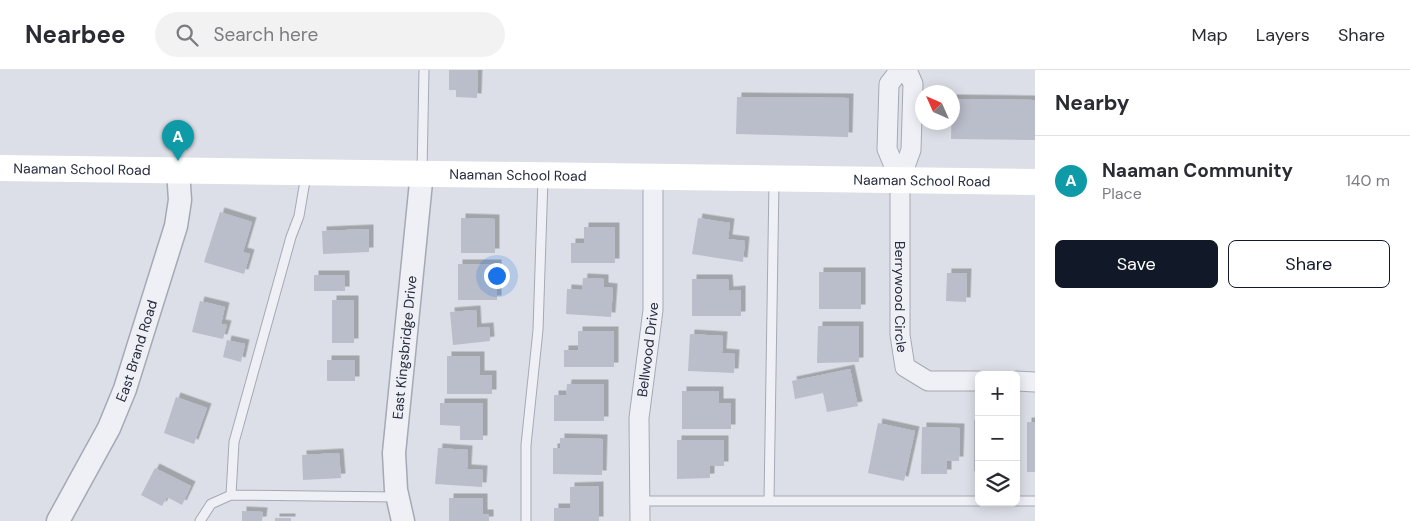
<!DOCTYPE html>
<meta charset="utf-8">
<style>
:root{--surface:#fff;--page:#f2f2f3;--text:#2b2b33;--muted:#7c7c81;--line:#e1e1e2;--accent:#111827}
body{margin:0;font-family:"DM Sans",sans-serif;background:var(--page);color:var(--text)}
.controls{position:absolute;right:15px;bottom:15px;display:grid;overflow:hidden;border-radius:8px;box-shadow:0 2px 12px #0003}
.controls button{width:45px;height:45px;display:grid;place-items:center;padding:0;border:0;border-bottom:1px solid var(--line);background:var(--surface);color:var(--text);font:25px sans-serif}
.compass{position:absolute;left:915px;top:15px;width:45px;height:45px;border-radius:50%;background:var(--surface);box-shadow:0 2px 12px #0003;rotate:315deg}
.you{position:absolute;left:496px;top:205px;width:18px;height:18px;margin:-12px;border:4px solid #fff;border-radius:50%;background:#1a73e8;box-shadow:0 0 0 8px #1a73e833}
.badge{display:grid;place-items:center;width:32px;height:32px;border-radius:50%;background:var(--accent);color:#fff;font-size:16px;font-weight:700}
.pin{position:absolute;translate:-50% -41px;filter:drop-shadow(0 1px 2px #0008)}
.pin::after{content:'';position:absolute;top:26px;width:18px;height:15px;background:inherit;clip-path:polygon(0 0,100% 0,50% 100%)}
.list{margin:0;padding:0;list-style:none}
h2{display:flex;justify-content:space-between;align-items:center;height:65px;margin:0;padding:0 20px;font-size:21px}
h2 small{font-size:16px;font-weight:400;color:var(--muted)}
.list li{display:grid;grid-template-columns:32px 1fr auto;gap:15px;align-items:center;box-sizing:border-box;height:90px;padding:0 20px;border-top:1px solid var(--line)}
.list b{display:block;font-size:19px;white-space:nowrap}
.list p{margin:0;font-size:16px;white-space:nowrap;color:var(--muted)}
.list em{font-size:16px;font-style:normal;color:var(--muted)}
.actions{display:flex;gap:10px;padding:15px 20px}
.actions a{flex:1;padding:11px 0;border:1px solid var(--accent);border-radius:8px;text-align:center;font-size:18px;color:var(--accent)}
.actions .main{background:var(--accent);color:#fff}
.icon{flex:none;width:28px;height:28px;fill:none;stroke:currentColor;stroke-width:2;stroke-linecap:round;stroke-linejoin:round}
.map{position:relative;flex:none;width:1035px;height:451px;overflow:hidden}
header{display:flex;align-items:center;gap:30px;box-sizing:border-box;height:70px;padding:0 25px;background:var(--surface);border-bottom:1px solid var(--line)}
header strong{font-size:24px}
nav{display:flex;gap:28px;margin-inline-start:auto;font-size:18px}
.search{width:350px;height:45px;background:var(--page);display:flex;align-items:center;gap:12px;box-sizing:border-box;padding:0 18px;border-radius:28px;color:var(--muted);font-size:19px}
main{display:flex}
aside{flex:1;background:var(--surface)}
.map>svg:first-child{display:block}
</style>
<header>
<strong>Nearbee</strong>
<div class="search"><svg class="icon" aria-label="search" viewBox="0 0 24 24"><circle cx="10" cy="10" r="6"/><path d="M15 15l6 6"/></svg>Search here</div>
<nav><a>Map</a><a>Layers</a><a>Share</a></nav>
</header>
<main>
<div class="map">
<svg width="1035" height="451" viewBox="0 0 1035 451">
<defs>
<filter id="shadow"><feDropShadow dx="4.5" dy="-4.5" stdDeviation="0" flood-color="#0004"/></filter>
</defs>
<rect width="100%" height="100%" fill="#dcdfe7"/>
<path fill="#babdca" filter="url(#shadow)" d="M449,0h29l-1,28 -21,-1v-7h-7z
M737,27l112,1 -1,39 -112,-3z
M952,29l83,1v40l-84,-1z
M220,142l32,10 -9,30 7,2 -6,20 -40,-12z
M461,148l34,1v34h-34z
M698,148l32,5 -2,16 17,2 -2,21 -51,-8z
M584,157h31v36h-44v-20h13z
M369,159v23l-46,2 -1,-23z
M458,194h39v36h-39z
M819,202h42v37h-42z
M947,203h20l-1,29 -20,-1z
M314,205h31v16h-31z
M583,208l21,1v8l9,1 -2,29 -45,-3 1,-25 15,1z
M692,209h36l1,12 12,-1v26h-49z
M332,230h22v43h-22z
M200,231l25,6 -4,17 6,1 -4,14 -31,-7z
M476,240l1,18 12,-1 1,14 -37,4 -3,-33z
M818,256h41v36l-42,1z
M578,261h36v36h-50v-17h14z
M690,264l33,2 -1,17 13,1 -1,19 -46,-2z
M227,270l18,4 -4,18 -18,-5z
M447,286h33v19h12v19h-45z
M327,290h28v21h-28z
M850,299l8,37 -31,6 -4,-19 -28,6 -3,-18z
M567,314h37v37h-50v-26h12z
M682,321h37v12h12v26h-49z
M176,327l31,11 -13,36 -30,-11z
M440,333h43v37h-23v-14l-20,-1z
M974,350h5v51h-5z
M1027,352h8v50h-8z
M878,353l37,8 -11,50 -36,-8z
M922,357l38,1 -1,33h-12v13h-26z
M560,368l43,1 -1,36 -49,-1v-26h7z
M677,370h47v26h-14v12l-33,1z
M438,378l30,2 -1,19 16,1 -1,17 -47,-3z
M339,383l2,25 -38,2 -1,-25z
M155,398l36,18 -9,19 -15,-8 -5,9 -21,-11z
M599,416v35h-45v-13h16v-21z
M449,428h34v16h6v7h-40z
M242,441l21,1 -1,9h-20z
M275,448h16v3h-16z"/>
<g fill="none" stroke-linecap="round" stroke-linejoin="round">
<g stroke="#a5a9b4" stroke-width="11">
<path id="service" d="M422,102l2,-102
M231,425l3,-53 57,-205 8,-21 7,-41
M640,431h339
M769,431l5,-320
M1016,431h19
M200,451l11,-17 20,-9 165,2
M526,451v-76l12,-115 5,-152"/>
</g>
<g stroke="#a5a9b4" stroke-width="21">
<g id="minor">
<path d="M900,0l-11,14 -2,65 13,31"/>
<path id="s1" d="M907,0l6,14 -2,66 -11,30v155l5,32 23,14h51"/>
<path d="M1016,311l19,1"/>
<path id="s2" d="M640,451l-1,-103 14,-108v-133"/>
</g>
</g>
<g stroke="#a5a9b4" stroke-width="25">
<g id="tertiary">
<path id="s3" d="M58,451l51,-93 16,-39 51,-163 4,-26 -2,-30"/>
<path id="s4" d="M403,451l-7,-31 -2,-37 28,-281"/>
</g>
</g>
<use href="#service" stroke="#eff0f5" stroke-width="9"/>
<use href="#minor" stroke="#eff0f5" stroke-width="19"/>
<use href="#tertiary" stroke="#eff0f5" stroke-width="22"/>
<path stroke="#fff" stroke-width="26" id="s5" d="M0,98l1035,14"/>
</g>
<g text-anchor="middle" stroke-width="4" stroke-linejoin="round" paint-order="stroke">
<g font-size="14" fill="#262b3e" stroke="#eceef5">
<text dy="5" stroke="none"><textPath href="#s5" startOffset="82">Naaman School Road</textPath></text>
<text dy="5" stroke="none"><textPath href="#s5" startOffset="518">Naaman School Road</textPath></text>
<text dy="5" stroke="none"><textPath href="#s5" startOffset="922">Naaman School Road</textPath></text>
<text dy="5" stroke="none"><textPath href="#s1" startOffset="230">Berrywood Circle</textPath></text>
<text dy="5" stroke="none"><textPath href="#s4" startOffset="175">East Kingsbridge Drive</textPath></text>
<text dy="5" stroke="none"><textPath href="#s2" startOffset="172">Bellwood Drive</textPath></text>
<text dy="5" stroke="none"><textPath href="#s3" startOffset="188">East Brand Road</textPath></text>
</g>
</g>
</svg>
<div class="controls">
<button>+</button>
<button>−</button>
<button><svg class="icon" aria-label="layers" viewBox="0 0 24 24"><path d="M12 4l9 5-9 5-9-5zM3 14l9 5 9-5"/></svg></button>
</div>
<svg class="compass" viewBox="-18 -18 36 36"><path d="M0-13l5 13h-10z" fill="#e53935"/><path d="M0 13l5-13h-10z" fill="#7c7c81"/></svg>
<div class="you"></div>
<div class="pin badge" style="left:178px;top:91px;background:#0f9aa8">A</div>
</div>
<aside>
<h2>Nearby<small></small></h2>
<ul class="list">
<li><span class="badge" style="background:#0f9aa8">A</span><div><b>Naaman Community</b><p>Place</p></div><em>140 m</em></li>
</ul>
<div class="actions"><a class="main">Save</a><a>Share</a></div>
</aside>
</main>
